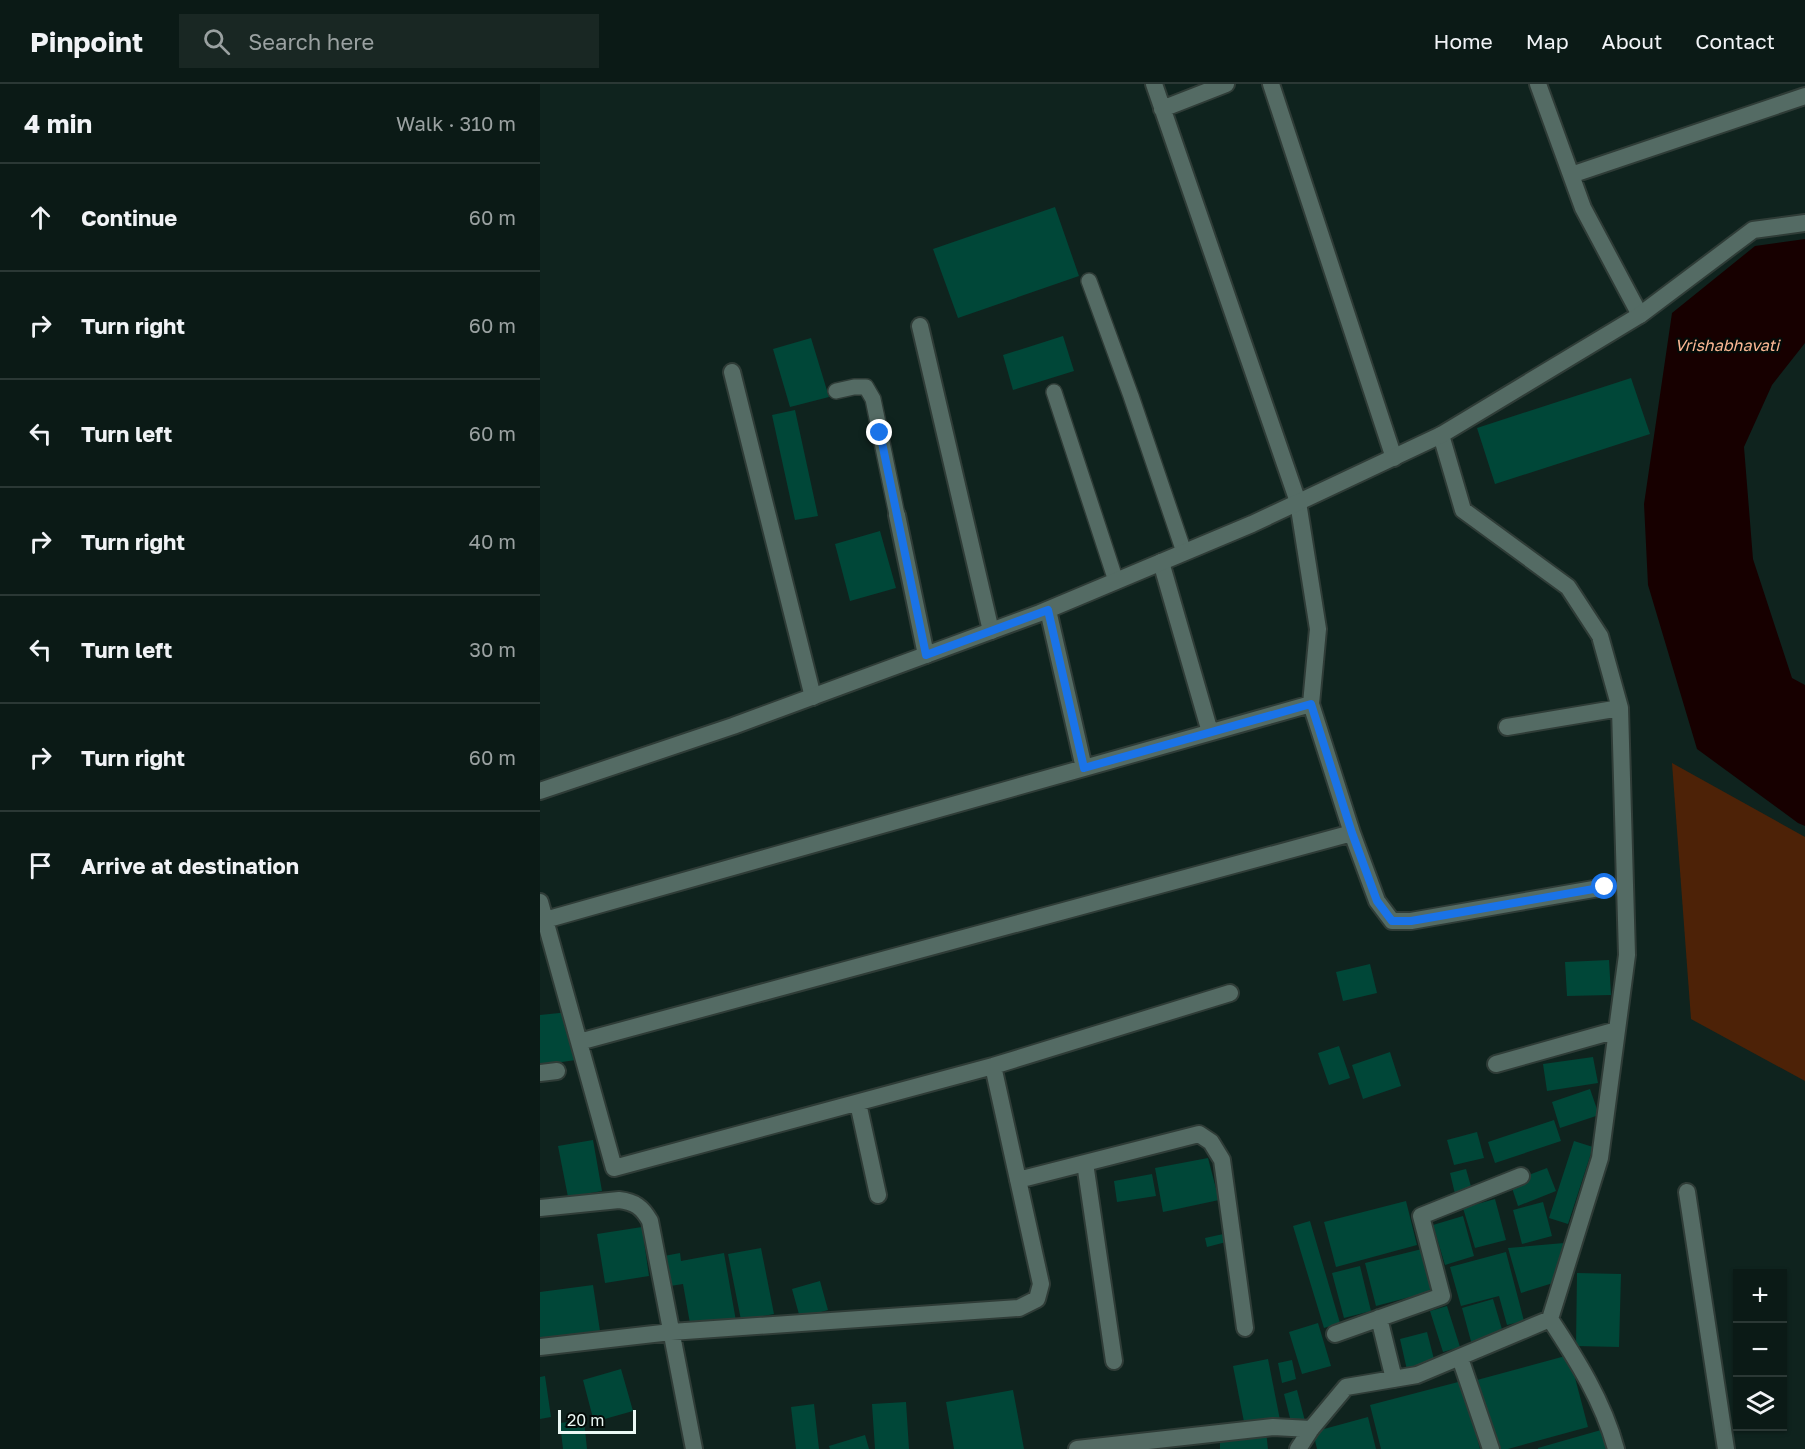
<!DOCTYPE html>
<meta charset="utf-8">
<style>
:root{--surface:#0b1a16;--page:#192723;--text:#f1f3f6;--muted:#9aa1a1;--line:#2b3835}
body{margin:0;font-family:"Golos Text",sans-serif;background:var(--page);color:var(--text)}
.controls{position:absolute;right:18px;bottom:18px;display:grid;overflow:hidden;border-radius:0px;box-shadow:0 2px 4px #0004}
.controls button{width:54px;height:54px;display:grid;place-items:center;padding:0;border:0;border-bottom:2px solid var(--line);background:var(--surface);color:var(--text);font:30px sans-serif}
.scale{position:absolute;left:18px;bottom:15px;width:78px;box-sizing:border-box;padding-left:6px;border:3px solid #ebf8f4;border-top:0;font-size:16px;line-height:21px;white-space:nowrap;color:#ebf8f4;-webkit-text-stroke:4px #040b08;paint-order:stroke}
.stop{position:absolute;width:18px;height:18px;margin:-14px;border:4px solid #1a73e8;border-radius:50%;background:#fff}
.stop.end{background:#1a73e8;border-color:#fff;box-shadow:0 2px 6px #0008}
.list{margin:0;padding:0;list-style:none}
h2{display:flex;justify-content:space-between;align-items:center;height:78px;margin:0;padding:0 24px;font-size:26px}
h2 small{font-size:20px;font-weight:400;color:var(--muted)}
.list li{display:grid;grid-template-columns:39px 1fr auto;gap:18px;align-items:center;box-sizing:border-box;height:108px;padding:0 24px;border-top:2px solid var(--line)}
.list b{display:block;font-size:22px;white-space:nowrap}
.list em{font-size:20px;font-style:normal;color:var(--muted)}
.icon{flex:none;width:33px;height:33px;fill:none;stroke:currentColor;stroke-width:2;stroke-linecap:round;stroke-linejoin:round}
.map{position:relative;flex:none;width:1265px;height:1365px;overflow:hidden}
header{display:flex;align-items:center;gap:36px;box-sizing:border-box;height:84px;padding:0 30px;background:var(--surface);border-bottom:2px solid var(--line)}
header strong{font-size:28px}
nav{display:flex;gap:33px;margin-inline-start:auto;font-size:21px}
.search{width:420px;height:54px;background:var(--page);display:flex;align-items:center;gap:15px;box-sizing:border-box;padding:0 21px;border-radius:0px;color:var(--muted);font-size:22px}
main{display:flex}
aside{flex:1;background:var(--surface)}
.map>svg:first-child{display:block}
</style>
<header>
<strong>Pinpoint</strong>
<div class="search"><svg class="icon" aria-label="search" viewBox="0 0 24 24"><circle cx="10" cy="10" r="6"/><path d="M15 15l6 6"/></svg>Search here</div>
<nav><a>Home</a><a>Map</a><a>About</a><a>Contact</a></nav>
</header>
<main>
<aside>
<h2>4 min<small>Walk · 310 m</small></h2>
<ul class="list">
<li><svg class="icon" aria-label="ahead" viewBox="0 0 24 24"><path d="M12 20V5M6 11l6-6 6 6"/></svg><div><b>Continue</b></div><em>60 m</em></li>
<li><svg class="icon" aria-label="right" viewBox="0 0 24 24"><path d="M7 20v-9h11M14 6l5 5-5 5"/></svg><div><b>Turn right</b></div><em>60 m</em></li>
<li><svg class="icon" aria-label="left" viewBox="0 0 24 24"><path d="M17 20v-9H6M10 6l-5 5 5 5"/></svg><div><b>Turn left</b></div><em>60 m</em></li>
<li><svg class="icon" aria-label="right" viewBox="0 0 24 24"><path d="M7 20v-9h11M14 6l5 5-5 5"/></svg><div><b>Turn right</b></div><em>40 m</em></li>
<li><svg class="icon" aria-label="left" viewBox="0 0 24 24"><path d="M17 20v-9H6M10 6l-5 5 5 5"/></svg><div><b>Turn left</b></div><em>30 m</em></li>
<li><svg class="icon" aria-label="right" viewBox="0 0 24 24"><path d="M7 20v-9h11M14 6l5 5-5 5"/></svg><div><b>Turn right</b></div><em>60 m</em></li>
<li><svg class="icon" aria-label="arrive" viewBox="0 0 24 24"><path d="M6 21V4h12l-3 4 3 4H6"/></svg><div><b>Arrive at destination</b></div></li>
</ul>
</aside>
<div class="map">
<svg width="1265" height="1365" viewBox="0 0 1265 1365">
<rect width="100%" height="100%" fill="#0f231e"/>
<path fill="#4d2207" d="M1132,679l133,74v244l-114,-62z"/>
<path fill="#170000" d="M1265,155v104l-33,42 -28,62 9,112 39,119 13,7v141l-7,-3 -101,-74 -49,-164 -4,-81 28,-191 83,-67z"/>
<path fill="#004738" d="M515,123l24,69 -121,42 -25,-69z
M523,252l11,35 -61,19 -10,-35z
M271,254l18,59 -39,10 -17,-58z
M1091,294l19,56 -155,50 -18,-56z
M255,326l23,106 -23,4 -23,-105z
M340,447l16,57 -46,13 -15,-57z
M1069,876l2,35 -44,1 -2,-34z
M830,880l7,29 -34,8 -7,-29z
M29,928l7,48 -36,5v-50z
M799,962l11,32 -21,7 -11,-32z
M850,968l11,34 -38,13 -11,-34z
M1053,973l5,26 -51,8 -4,-27z
M1050,1005l9,26 -39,13 -8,-26z
M1014,1036l7,21 -66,22 -7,-21z
M937,1048l7,26 -30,7 -7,-25z
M53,1056l9,51 -34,6 -10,-51z
M1034,1057l19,6 -25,77 -19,-6z
M668,1074l11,42 -56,12 -8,-44z
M1007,1084l9,23 -38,15 -8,-24z
M926,1085l6,21 -17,4 -5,-21z
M612,1090l4,22 -39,6 -3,-21z
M955,1115l11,41 -31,8 -12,-40z
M866,1117l11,44 -81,22 -12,-45z
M1003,1118l9,34 -30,8 -9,-34z
M923,1132l11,40 -29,9 -12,-40z
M770,1137l30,102 -16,5 -31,-102z
M102,1143l7,49 -44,7 -8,-49z
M688,1149l2,8 -23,6 -2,-9z
M1024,1159l-11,40 -32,10 -13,-45z
M221,1164l13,66 -33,6 -13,-66z
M882,1165l11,42 -57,15 -11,-43z
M966,1168l18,69 -17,4 -8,-29 -38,10 -11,-39z
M140,1169l1,8 43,-8 12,68 -45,8 -8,-45 -13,2 -6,-30z
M820,1182l11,45 -27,7 -12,-45z
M1037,1189l44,1 -2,73 -43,-1z
M280,1197l8,29 -28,8 -8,-29z
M53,1201l7,46 -60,8v-47z
M953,1215l11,37 -32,9 -10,-37z
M907,1222l13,41 -17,5 -13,-41z
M778,1239l13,43 -29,8 -13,-42z
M887,1248l8,31 -28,7 -7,-31z
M1029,1271l19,72 -80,22h-12l-19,-69z
M728,1275l12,61 -35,7 -12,-61z
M752,1276l4,19 -14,4 -4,-20z
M81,1285l12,42 -39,11 -11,-42z
M5,1292l6,41 -11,2v-42z
M922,1297l18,68h-99l-11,-44z
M473,1306l11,59h-70l-8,-47z
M757,1306l9,35 -14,1 -8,-32z
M366,1318l3,47h-34l-3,-45z
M274,1320l5,45h-23l-5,-42z
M828,1333l8,32h-59l-4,-17z
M44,1336l3,29h-24l-3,-26z
M1068,1344l6,21h-76v-1z
M726,1347l2,18h-48v-13z
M325,1351l4,14h-39l-1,-3z"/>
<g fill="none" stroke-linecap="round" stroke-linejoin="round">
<g stroke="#2f3c37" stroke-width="18">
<path id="service" d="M549,197l42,115 53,156
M296,307l18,-4h12l7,12 24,116
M514,308l62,189"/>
</g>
<g stroke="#2f3c37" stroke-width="20">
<path id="minor" d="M614,0l144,418 20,127 -7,75
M731,0l123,374
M998,0l45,124 57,107
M622,25l64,-25
M1031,91l234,-79
M380,242l71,305
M192,288l81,325
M357,431l29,140
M621,478l49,170
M508,526l36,158
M967,643l113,-19
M812,749l25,68 15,20h19l194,-34
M0,818l74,266 379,-102 237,-73
M5,836l766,-216 41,129 -773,209
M956,980l121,-34
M0,989l17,-2
M318,1019l20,92
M545,1079l29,198
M478,1096l181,-46 12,8 11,18 23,168
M1147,1108l39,257
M0,1124l79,-8c16,2 23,7 31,21l44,228
M839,1234l15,61
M1010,1235c27,41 53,82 66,130
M795,1250l107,-38 -21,-80 100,-40
M0,1263l131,-15 348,-24 18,-9 4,-15 -48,-218
M920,1274l31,91
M537,1365l196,-22 38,2
M758,1365l13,-20 35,-42 71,-12 133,-56 50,-161 27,-203 -7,-247 -20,-72 -32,-49 -105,-77 -22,-75"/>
</g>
<g stroke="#2f3c37" stroke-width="20">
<path id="tertiary" d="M0,707l193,-65 307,-113 212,-89 189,-89 199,-120 113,-85 52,-7"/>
</g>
<use href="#service" stroke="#546b64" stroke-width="15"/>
<use href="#minor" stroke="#546b64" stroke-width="16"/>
<use href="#tertiary" stroke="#546b64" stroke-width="16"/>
</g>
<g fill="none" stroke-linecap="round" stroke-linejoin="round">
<path stroke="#1a73e8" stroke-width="8" d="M340,349l46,222 122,-45 36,158 227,-64 41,129 25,68 15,20h19l194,-34"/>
</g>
<g text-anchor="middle" stroke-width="4.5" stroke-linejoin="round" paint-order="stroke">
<g font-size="16" font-style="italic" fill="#fab794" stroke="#040b08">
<text x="1187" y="267">Vrishabhavati</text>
</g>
</g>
</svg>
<div class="controls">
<button>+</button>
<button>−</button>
<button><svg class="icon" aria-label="layers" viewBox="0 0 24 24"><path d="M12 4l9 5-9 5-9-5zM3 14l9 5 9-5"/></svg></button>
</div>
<div class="scale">20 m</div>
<div class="stop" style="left:1065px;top:803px"></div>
<div class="stop end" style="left:340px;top:349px"></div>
</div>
</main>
